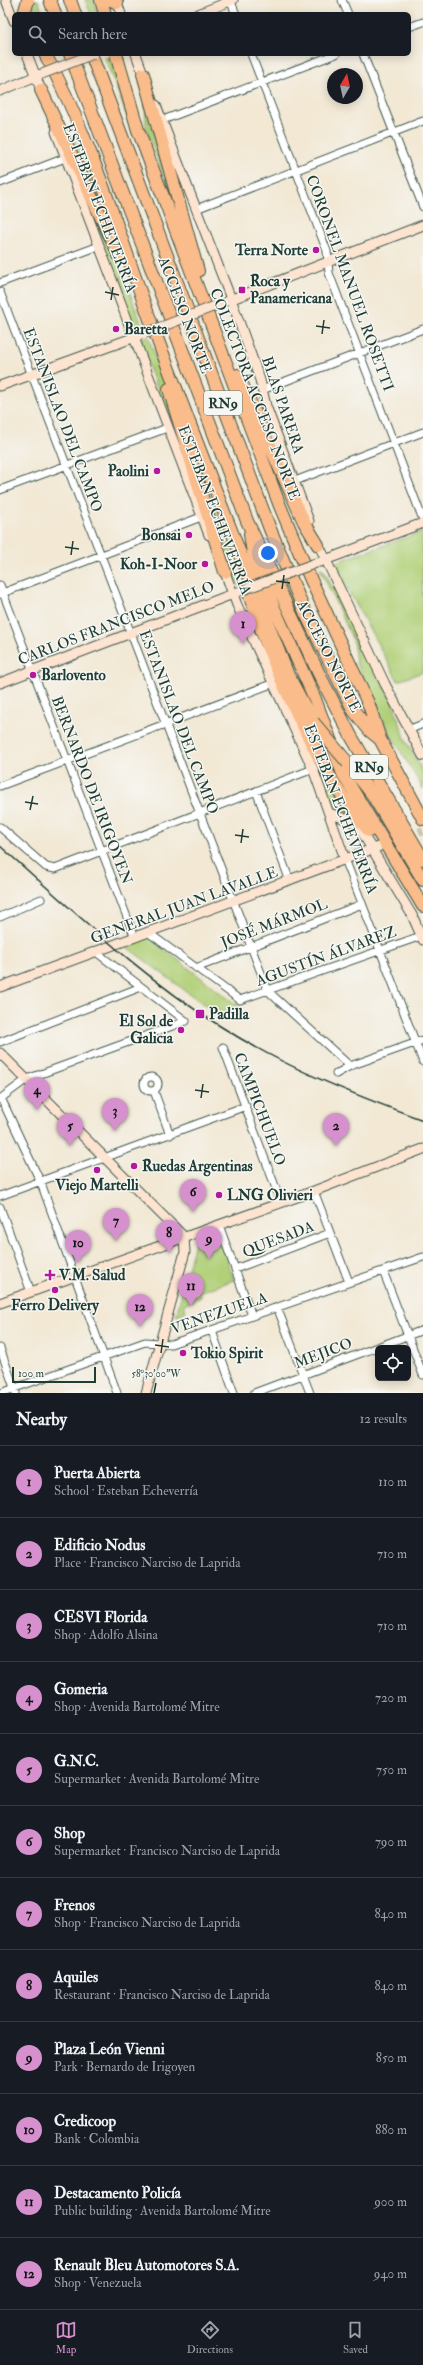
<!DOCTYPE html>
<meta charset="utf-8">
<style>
:root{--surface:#171b24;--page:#242831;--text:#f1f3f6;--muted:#9ea1a6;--line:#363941;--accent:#d690ce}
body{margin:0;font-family:"IM FELL Double Pica",serif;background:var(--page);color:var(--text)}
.controls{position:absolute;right:12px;bottom:12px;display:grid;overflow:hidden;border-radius:6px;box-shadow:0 2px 10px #0003}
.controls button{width:36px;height:36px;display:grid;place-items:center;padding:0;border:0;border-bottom:1px solid var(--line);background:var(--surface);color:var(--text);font:20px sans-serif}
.compass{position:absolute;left:327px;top:68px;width:36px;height:36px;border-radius:50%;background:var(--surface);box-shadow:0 2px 10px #0003;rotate:9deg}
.scale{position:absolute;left:12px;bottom:10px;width:84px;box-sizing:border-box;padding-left:4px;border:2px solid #1f3d34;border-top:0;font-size:11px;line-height:14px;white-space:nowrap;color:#1f3d34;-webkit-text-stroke:3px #f6f6f2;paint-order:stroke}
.you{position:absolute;left:268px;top:553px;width:14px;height:14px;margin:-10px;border:3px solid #fff;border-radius:50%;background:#1a73e8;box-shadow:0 0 0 6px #1a73e833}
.badge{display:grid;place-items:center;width:26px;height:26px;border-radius:50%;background:var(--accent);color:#111;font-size:13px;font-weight:700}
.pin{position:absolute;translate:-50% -33px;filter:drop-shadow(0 1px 2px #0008)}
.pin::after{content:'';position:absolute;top:21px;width:14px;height:12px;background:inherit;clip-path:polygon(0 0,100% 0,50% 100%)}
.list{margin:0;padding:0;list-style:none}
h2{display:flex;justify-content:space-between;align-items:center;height:52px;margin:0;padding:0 16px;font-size:17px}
h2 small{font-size:13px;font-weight:400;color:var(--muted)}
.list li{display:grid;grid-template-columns:26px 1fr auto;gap:12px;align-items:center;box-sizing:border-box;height:72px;padding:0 16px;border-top:1px solid var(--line)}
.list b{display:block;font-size:15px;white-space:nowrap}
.list p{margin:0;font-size:13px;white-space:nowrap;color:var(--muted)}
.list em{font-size:13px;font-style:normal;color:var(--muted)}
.icon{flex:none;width:22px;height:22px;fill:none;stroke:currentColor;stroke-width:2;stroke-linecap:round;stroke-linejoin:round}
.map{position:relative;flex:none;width:423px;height:1393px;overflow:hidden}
.search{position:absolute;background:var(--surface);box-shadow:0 2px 10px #0003;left:12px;right:12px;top:12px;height:44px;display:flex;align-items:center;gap:10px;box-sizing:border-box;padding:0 14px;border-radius:6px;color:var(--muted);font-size:15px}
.sheet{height:916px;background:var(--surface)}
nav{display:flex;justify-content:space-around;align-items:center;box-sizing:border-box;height:56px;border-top:1px solid var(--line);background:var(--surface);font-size:11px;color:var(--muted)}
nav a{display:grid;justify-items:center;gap:2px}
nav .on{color:var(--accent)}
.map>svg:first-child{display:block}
</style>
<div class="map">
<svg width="423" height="1393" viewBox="0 0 423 1393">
<rect width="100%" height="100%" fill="#f6f6f2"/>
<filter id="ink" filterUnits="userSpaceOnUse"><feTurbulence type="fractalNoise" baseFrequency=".025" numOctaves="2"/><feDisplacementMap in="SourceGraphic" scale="8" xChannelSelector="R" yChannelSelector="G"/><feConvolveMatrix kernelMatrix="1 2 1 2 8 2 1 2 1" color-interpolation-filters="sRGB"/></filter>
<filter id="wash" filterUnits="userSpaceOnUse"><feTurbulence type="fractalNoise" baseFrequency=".012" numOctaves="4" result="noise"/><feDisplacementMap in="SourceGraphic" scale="16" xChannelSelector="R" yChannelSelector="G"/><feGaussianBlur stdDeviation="0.9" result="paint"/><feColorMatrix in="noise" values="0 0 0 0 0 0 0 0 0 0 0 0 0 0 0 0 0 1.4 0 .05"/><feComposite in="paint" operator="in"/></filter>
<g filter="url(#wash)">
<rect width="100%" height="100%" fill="#f2e8d4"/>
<path fill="#b1d078" stroke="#688656" d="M33,0h5l5,14h-10z
M85,0h9l4,14h-7z
M112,56l22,80 -29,-78z
M145,104l33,111 -32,-87z
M64,126l7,12 3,-1 34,86z
M68,158l8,11 43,95 24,64 -9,1z
M148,336l12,34 35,116 -55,-142 2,-6z
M210,500l8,14 24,71 -4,1z
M422,532l1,140 -25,9 -63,-115 1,-4z
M320,568l4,2 68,131 14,40 17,30v18l-35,-59 -32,-67 -3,-23z
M273,621l43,97 -17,-27z
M296,723l61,99 16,20 -3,1 -11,-17 -27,-13z
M148,937l94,72 -20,9 -98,-73z
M217,1232l17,48 -34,12 1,5 -17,8 2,6 -10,5 20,-78z"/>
</g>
<g filter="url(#ink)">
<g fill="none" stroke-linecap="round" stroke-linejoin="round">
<path stroke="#c8c6b4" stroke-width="9" stroke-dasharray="9 4.5" stroke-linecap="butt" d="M381,846l42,-15"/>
<g stroke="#3f574c" stroke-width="9">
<path id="street" d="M230,0l6,14
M342,0l6,14
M409,27l14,-5
M251,54l76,197 2,22 94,247
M363,54l60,153
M163,120l173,-66
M0,183l65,-25
M196,209l227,-88
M0,283l99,-37
M0,292l268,699 82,75
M262,390l161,-61
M295,481l128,-49
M0,490l167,-62
M0,585l135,353
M0,594l201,-77
M408,730l15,-6
M0,786l274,-103
M256,791l34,90
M0,827l46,40 9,2 258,-100
M345,859l78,203
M0,917l41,-18
M149,933l91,67 181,-64
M96,952l90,69
M196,968l166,-64
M0,1042l141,-55
M223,1047l58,155
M336,1074l14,-8 73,-26
M144 1084a7 7 0 1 1 14 0a7 7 0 1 1-14 0Z
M154,1091l16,44
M1,1098l40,85 76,210
M0,1099l27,-20 159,-58
M314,1191l35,91
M0,1196l246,-90
M0,1207l31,85
M219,1225l33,91
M235,1269l95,-36
M383,1271l40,104
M277,1307l33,86
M212,1331l22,62
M0,1348l16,45
M1,1393l144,-51 26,2 252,-87
M254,1393l169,-63"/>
</g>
<g stroke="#3f574c" stroke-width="11">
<path id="secondary" d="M6,0l8,21
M116,0l5,14
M198,14l35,-14
M27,54l16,41
M136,54l9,25
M0,91l41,-17
M156,105l75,194 29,81 6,26 43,115
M56,132l153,403
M227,301l196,-76
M0,386l138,-50
M316,539l69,145 38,72
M320,562l103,-39
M223,567l14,38 76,164 32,90
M0,683l238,-91
M329,813l22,8 7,5 54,89 11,25
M0,987l378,-140
M0,1053l184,184 1,15 -39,141
M0,1303l314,-112 109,-42"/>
</g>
<g stroke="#3f574c" stroke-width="14">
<path id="highway" d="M50,0l5,14
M70,0l5,14
M101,0l4,14
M111,0l6,3
M45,54c46,84 73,178 106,268 44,118 91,236 137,353l25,47
M70,54l177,467 72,153 32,62 72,123
M91,54l179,475 35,83 49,99 16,20 10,8 43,80
M116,54l22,76 142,376 31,74 58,125 11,34
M143,74l55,197
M41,90l79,167
M238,375l66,147 14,23
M169,389l56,183
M250,534l3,20 21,54 41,91 28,75 80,132
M250,597c14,44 31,84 51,125 19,39 39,76 68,109
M348,763l24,31 51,86"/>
</g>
<use href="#street" stroke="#fff" stroke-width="7"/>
<use href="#secondary" stroke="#fde4d0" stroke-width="9"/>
<use href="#highway" stroke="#f9bc8a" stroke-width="12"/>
<path stroke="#1f3d34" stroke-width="1.5" d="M0,846c71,62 140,130 220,180 64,41 132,68 203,94"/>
<g stroke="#3f574c" stroke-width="11" stroke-linecap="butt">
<path id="secondary-bridge" d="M42,74l51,-20
M143,334l77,-30
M240,591l76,-28"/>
</g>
<g stroke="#3f574c" stroke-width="14" stroke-linecap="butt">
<path id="highway-bridge" d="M24,14l4,-14
M313,722l35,41"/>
</g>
<use href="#secondary-bridge" stroke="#fde4d0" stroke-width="9"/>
<use href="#highway-bridge" stroke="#f9bc8a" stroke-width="12"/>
</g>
</g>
<path fill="none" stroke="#1f3d34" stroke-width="1.5" d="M105,292l14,3M111,300l2,-13M316,326l14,2M322,334l2,-14M65,547l14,2M71,555l2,-14M276,581l14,2M282,589l2,-14M25,802l13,2M30,810l3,-14M235,835l14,2M241,843l2,-14M195,1090l14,2M201,1098l2,-14M155,1345l14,2M161,1353l2,-14M154,1393l2,-10"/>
<g fill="#b5179e" stroke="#f6f6f2" stroke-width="1.5">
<circle cx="316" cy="250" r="4"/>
<rect x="238" y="286" width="8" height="8" rx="2"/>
<circle cx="116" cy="329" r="4"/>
<circle cx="157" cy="471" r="4"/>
<circle cx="189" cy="535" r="4"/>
<circle cx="205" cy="564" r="4"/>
<circle cx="33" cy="675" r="4"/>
<rect x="195" y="1009" width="10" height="10" rx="2"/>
<circle cx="181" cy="1030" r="4"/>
<circle cx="134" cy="1166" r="4"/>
<circle cx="97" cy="1170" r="4"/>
<circle cx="219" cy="1195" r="4"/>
<path d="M48 1269h4v4h4v4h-4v4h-4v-4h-4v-4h4z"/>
<circle cx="55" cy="1290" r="4"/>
<circle cx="183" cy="1353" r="4"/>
</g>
<g text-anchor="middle" stroke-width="3" stroke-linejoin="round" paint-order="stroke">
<g fill="#f6f6f2" stroke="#60746d" stroke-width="1">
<rect x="204" y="391" width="38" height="24" rx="3"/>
<rect x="350" y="755" width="38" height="24" rx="3"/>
</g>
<g font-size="14" font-weight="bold" fill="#1f3d34">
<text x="223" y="408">RN9</text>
<text x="369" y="772">RN9</text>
</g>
<g font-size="15" fill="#1f3d34" stroke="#f6f6f2">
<text transform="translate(100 208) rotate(69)" y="5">ESTEBAN ECHEVERRÍA</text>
<text transform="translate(350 283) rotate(70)" y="5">CORONEL MANUEL ROSETTI</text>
<text transform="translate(185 315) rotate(69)" y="5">ACCESO NORTE</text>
<text transform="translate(255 394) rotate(69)" y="5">COLECTORA ACCESO NORTE</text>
<text transform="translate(283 405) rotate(71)" y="5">BLAS PARERA</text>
<text transform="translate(63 420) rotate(69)" y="5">ESTANISLAO DEL CAMPO</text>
<text transform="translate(215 510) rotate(69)" y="5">ESTEBAN ECHEVERRÍA</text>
<text transform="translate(116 623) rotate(-21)" y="5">CARLOS FRANCISCO MELO</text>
<text transform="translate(329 656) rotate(63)" y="5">ACCESO NORTE</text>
<text transform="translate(179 722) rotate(69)" y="5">ESTANISLAO DEL CAMPO</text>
<text transform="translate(92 790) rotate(69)" y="5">BERNARDO DE IRIGOYEN</text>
<text transform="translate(341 809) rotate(69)" y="5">ESTEBAN ECHEVERRÍA</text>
<text transform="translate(184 905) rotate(-20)" y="5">GENERAL JUAN LAVALLE</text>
<text transform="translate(274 923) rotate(-21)" y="5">JOSÉ MÁRMOL</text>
<text transform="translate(326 956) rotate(-20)" y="5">AGUSTÍN ÁLVAREZ</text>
<text transform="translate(260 1109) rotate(69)" y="5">CAMPICHUELO</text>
<text transform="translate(278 1239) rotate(-21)" y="5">QUESADA</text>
<text transform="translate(219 1313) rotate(-19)" y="5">VENEZUELA</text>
<text transform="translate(323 1353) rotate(-21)" y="5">MEJICO</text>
</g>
<g font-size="15" font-weight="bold" fill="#1f3d34" stroke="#f6f6f2" text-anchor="start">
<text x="308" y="255" text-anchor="end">Terra Norte</text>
<text x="250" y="286">Roca y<tspan x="250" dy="17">Panamericana</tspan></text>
<text x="124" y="334">Baretta</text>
<text x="149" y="476" text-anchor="end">Paolini</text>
<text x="181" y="540" text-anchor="end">Bonsai</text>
<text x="197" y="569" text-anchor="end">Koh-I-Noor</text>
<text x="41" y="680">Barlovento</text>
<text x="209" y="1019">Padilla</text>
<text x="173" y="1026" text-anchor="end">El Sol de<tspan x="173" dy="17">Galicia</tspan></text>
<text x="142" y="1171">Ruedas Argentinas</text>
<text x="97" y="1190" text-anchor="middle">Viejo Martelli</text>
<text x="227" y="1200">LNG Olivieri</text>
<text x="59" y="1280">V.M. Salud</text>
<text x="55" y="1310" text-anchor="middle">Ferro Delivery</text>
<text x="191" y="1358">Tokio Spirit</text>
</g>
</g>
<g font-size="10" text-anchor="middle" fill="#1f3d34" stroke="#f6f6f2" stroke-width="3" stroke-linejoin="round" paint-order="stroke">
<text x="156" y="1377">58°30'00"W</text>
</g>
</svg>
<div class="controls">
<button><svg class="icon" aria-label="locate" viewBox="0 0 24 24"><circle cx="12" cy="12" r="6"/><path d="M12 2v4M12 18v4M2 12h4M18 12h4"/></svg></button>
</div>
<svg class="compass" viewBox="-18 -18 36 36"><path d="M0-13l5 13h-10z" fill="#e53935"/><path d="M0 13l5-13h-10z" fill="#9ea1a6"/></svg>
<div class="scale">100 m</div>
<div class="you"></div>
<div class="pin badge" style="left:243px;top:644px">1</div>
<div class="pin badge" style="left:336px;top:1146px">2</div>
<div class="pin badge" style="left:115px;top:1131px">3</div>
<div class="pin badge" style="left:37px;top:1110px">4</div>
<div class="pin badge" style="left:70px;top:1146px">5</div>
<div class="pin badge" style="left:193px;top:1212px">6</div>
<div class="pin badge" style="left:116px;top:1241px">7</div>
<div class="pin badge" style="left:169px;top:1253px">8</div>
<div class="pin badge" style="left:209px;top:1259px">9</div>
<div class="pin badge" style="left:78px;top:1263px">10</div>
<div class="pin badge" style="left:191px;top:1306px">11</div>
<div class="pin badge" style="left:140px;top:1327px">12</div>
<div class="search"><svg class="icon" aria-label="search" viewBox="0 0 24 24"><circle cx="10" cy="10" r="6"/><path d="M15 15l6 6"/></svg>Search here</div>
</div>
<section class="sheet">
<h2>Nearby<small>12 results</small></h2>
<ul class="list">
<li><span class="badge">1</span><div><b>Puerta Abierta</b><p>School · Esteban Echeverría</p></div><em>110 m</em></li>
<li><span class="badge">2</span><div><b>Edificio Nodus</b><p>Place · Francisco Narciso de Laprida</p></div><em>710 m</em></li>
<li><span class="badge">3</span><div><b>CESVI Florida</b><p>Shop · Adolfo Alsina</p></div><em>710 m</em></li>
<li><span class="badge">4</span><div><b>Gomeria</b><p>Shop · Avenida Bartolomé Mitre</p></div><em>720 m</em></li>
<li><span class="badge">5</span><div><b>G.N.C.</b><p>Supermarket · Avenida Bartolomé Mitre</p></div><em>750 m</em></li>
<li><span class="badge">6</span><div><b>Shop</b><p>Supermarket · Francisco Narciso de Laprida</p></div><em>790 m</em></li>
<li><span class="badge">7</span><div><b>Frenos</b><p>Shop · Francisco Narciso de Laprida</p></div><em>840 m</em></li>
<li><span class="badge">8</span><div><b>Aquiles</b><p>Restaurant · Francisco Narciso de Laprida</p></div><em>840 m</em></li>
<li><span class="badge">9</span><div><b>Plaza León Vienni</b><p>Park · Bernardo de Irigoyen</p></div><em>850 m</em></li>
<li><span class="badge">10</span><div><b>Credicoop</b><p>Bank · Colombia</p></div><em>880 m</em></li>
<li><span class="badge">11</span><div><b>Destacamento Policía</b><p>Public building · Avenida Bartolomé Mitre</p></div><em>900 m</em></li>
<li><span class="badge">12</span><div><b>Renault Bleu Automotores S.A.</b><p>Shop · Venezuela</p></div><em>940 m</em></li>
</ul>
</section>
<nav>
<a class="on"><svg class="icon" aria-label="map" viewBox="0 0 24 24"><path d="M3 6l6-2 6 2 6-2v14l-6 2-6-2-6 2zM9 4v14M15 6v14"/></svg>Map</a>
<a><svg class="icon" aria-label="directions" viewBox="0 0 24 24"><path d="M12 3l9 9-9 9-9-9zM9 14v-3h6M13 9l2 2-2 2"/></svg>Directions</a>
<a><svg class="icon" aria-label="saved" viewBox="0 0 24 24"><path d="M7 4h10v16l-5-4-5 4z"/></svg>Saved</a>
</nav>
